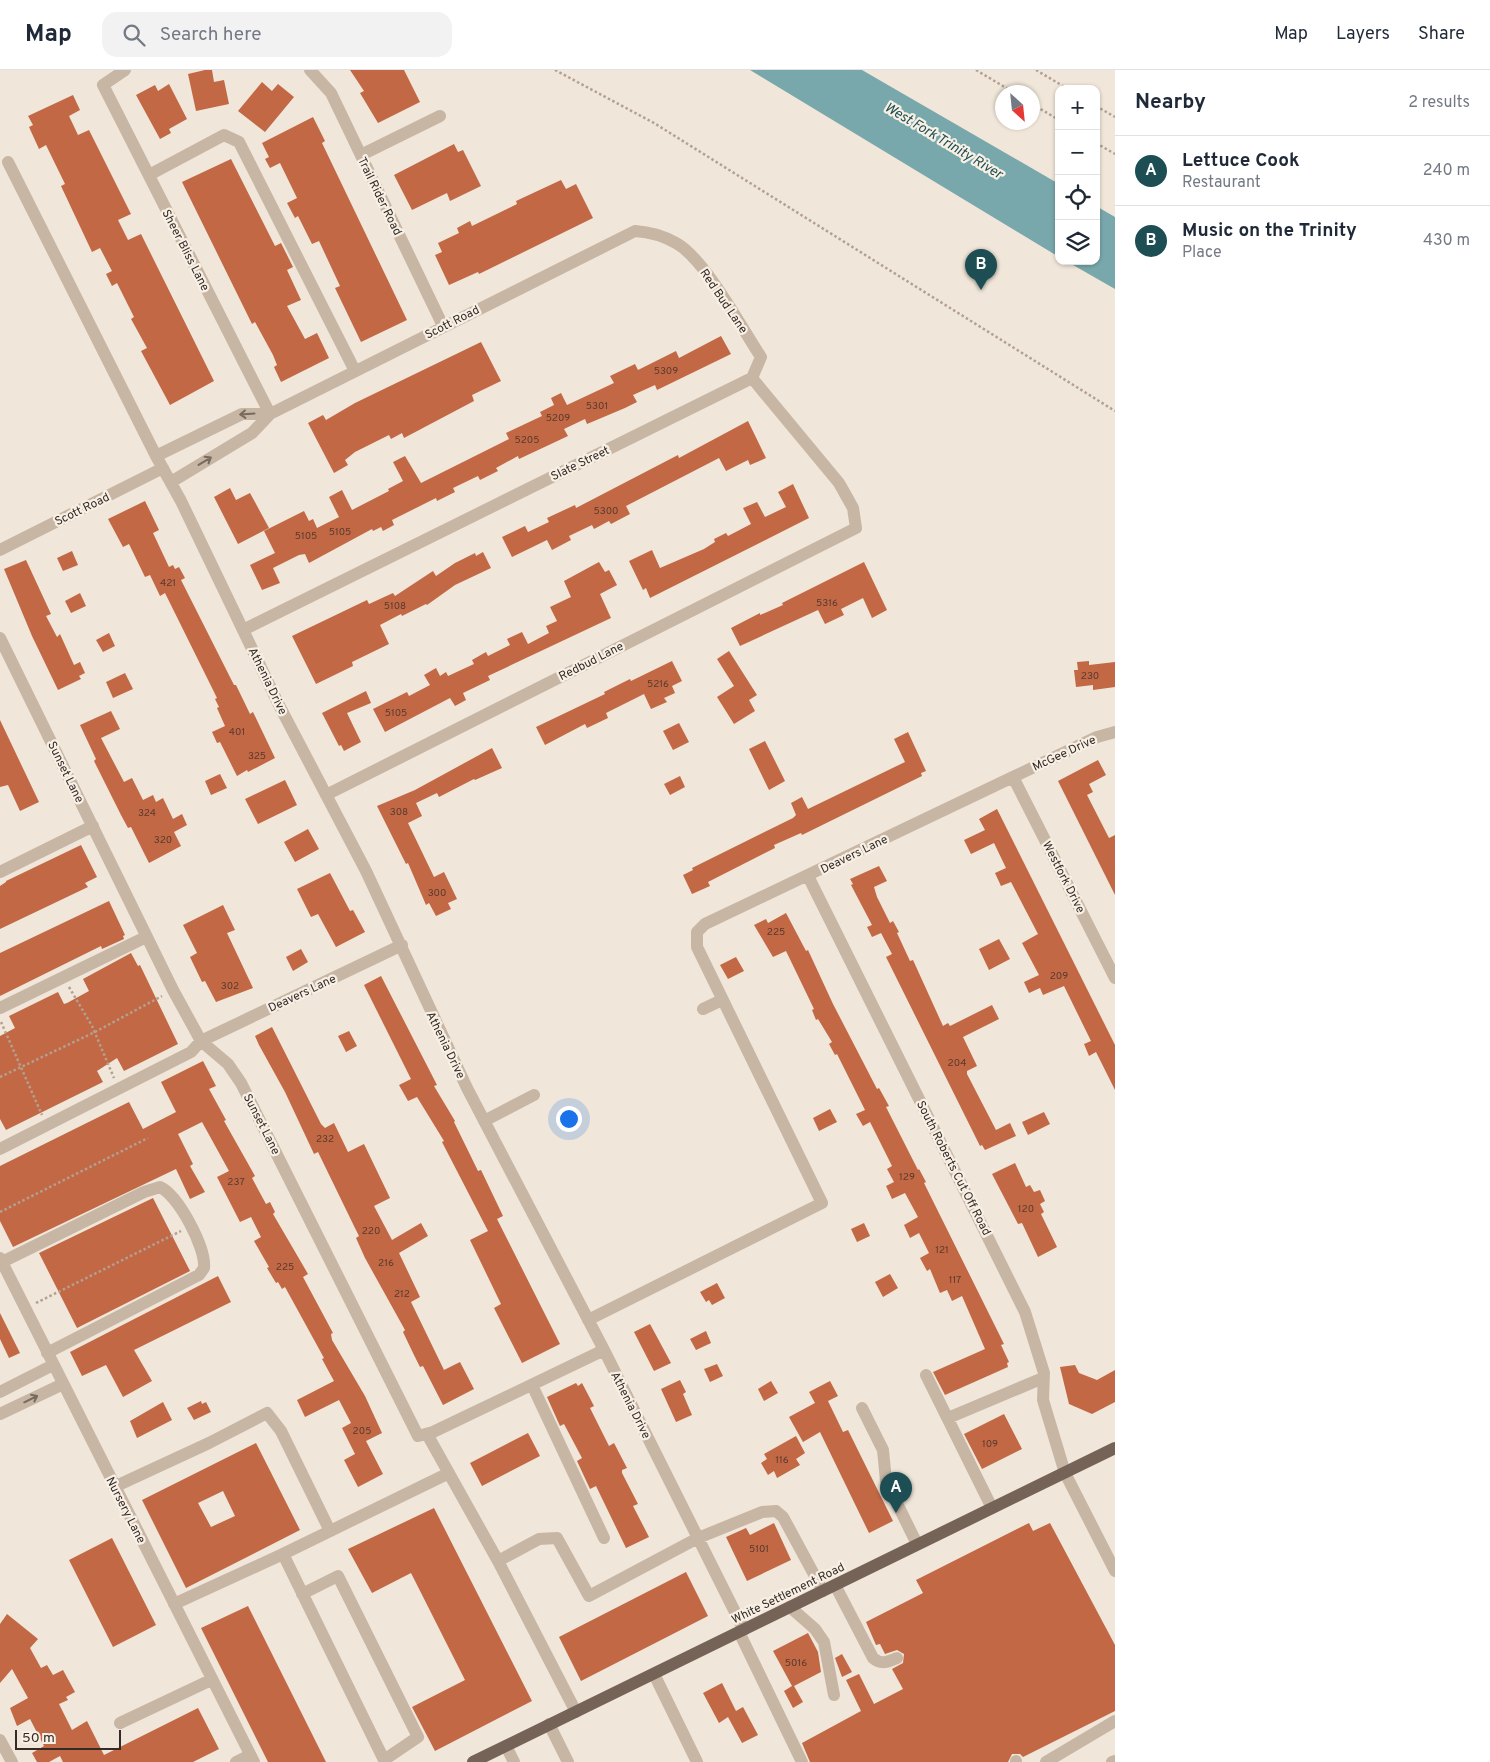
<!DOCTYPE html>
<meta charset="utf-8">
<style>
:root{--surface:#fff;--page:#f2f2f3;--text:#1f2937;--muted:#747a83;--line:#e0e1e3;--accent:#1d4e53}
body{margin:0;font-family:Overpass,sans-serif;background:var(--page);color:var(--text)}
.controls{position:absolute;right:15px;top:15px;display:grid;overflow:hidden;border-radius:10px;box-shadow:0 1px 4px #0004}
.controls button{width:45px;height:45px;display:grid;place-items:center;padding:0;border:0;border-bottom:1px solid var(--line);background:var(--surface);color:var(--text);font:25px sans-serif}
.compass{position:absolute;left:995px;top:15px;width:45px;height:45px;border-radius:50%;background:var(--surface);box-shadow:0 1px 4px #0004;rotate:153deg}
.scale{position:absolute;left:15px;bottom:12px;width:106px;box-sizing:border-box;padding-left:5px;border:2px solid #342b26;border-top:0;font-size:14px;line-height:18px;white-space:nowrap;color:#342b26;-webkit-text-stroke:4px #f8f0e5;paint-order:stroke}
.you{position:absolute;left:568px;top:1048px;width:18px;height:18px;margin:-12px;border:4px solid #fff;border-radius:50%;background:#1a73e8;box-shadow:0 0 0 8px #1a73e833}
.badge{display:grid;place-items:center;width:32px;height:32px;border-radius:50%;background:var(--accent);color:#fff;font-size:16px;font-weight:700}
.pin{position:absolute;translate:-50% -41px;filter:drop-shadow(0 1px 2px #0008)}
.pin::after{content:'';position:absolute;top:26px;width:18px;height:15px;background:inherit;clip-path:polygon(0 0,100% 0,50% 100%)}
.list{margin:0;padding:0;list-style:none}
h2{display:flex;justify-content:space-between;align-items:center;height:65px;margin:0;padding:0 20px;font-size:21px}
h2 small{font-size:16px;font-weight:400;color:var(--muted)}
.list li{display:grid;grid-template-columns:32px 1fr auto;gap:15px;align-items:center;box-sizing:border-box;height:70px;padding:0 20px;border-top:1px solid var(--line)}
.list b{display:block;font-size:19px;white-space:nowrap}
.list p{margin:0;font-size:16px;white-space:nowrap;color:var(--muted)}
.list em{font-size:16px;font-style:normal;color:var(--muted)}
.icon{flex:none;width:28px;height:28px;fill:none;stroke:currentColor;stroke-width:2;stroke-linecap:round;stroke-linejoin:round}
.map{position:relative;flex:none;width:1115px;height:1692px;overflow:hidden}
header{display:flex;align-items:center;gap:30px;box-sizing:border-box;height:70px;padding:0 25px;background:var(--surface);border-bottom:1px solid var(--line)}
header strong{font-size:24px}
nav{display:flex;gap:28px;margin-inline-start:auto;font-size:18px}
.search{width:350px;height:45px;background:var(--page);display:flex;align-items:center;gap:12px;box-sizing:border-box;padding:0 18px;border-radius:15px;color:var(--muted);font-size:19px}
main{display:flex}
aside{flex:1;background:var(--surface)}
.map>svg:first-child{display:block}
</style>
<header>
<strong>Map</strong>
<div class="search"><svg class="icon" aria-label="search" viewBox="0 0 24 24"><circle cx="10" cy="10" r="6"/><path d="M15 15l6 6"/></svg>Search here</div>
<nav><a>Map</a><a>Layers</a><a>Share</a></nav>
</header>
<main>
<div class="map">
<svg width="1115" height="1692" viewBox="0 0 1115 1692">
<rect width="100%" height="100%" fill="#f0e6d9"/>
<path fill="#79a8ac" d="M750,0h112l197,114v73z
M1096,136l19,11v72l-49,-28h30z"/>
<path fill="#c26845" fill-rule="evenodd" d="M205,0h7l2,12 10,-2 5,24 -33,7 -8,-37z
M350,0h54l16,32 -42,21 -18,-30 4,-2z
M262,12l10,9 6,-7 16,13 -29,35 -27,-21z
M169,14l18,35 -18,10 2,4 -11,6 -24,-44 19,-10 3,6z
M73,25l7,15 -11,6 9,19 11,-5 42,84 -13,6 10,20 13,-6 73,147 -44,24 -29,-54 6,-3 -16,-29 3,-2 -17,-34 -5,3 -6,-12 6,-3 -12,-23 -8,4 -31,-66 4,-2 -19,-39 -7,4 -10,-22 4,-2 -5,-9z
M313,47l12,24 -3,2 85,177 -46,22 -26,-54 5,-2 -21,-45 -7,3 -14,-28 -3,2 -8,-15 10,-5 -17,-35 -10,5 -5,-9 4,-2 -7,-14z
M454,74l4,8 5,-2 18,36 -31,15 -3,-8 -35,17 -18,-35z
M231,89l44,87 6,-3 12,24 -6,3 14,30 -14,6 18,33 12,-6 12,25 -48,24 -7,-15 3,-2 -4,-10 -18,-33 -3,2 -70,-142z
M561,110l5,9 10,-5 17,34 -114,56 -1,-2 -29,13 -14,-30 7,-3 -4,-9 21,-10 -2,-5 13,-7 2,5 45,-22 -1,-3z
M721,266l10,18 -74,36 -2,-5 -22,10 4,7 -12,6 -38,16 -2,-5 -21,10 4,7 -49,23 -1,-3 -22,12 2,3 -18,9 -2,-4 -25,12 2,4 -18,9 -1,-3 -44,22 2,5 -11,6 -2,-4 -8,4 -1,-2 -63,34 -4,-9 -6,1 -26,13 7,15 -18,7 -12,-25 25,-12 -11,-22 40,-20 5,10 4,-2 4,9 22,-11 -10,-20 13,-7 10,20 37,-19 -1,-2 15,-8 -10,-19 12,-6 16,27 88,-44 -3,-6 36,-17 -2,-4 14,-7 -3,-7 10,-5 6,12 47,-22 -4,-7 25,-12 3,6 38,-19 3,7z
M481,272l20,39 -29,14 2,6 -70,37 -2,-5 -11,6 -2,-4 -34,17 -10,8 3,5 -14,8 -26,-50 15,-8 3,5 29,-17z
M748,351l18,37 -16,7 -2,-5 -22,11 -7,-13 -93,48 4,8 -19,10 -2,-3 -15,8 -2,-4 -23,11 2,4 -19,10 -5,-10 -35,17 -10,-20 23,-11 3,6 21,-10 -2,-4 28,-13 1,3 102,-53 1,3z
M793,414l16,34 -159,80 -4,-10 -3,2 -14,-29 23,-11 8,18 44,-19 11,-7 -1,-3 12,-6 2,3 23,-12 -8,-16 14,-6 8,15 21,-10 -8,-15z
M230,418l6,12 14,-7 19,35 -31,16 -24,-47z
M145,431l14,29 -6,3 16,34 4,-2 2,4 4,-2 6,11 -4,2 53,105h2l14,29 3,-2 22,46 -27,14 -1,-2 -10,6 -17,-34 -3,1 -5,-11 13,-6 -8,-18 2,-1 -4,-8 2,-1 -52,-105 -5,3 -10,-21 -5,2 -16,-33 -6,3 -15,-28z
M72,481l6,14 -15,6 -6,-13z
M483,482l8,16 -36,17 -28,20 -1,-1 -24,12 -1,-2 -21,11 9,19 -37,18 1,4 -37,18 -24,-48 75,-36 2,4 24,-11 2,3 38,-25 3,5 19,-13 20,-10 1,3z
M26,490l25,54 -5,2 11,21 3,-3 14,31 6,-3 5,11 -6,3 2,3 -23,11 -26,-54 -28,-67z
M599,492l6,10 4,-2 8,15 -17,9 11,24 -123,58 2,4 -27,13 3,7 -11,6 -5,-8 -65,34 -12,-23 34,-17 2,4 21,-11 -6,-10 12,-7 4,8 6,-4 2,4 26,-12 -2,-4 14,-8 2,4 22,-11 -3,-6 15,-7 6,12 21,-11 -3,-7 11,-5 -7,-14 21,-10 -7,-16z
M864,492l23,48 -15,8 -9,-20 -22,11 3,6 -19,9 -7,-14 -78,36 -9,-18 29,-15v2l23,-10 -1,-2z
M80,523l6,13 -15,7 -6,-12z
M109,563l6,13 -12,6 -7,-12z
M729,581l28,44 -8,5 6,11 -21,13 -17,-27 17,-11 -17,-27z
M672,591l10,20 -10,5 3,7 -11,5 3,4 -16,7 -7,-15 -38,19 2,5 -21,10 -2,-4 -40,21 -9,-18 69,-33 -1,-2 26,-13 1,2z
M1089,591v4l26,-3v25l-22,3v-5l-17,2 -2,-17h4l-1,-8z
M125,603l8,16 -20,9 -7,-16z
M366,621l5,12 -24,10 14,29 -17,9 -3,-6 -2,1 -17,-33z
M111,641l9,18 -19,9 23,44 8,-4 11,22 10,-5 3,7 7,-4 10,21 9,-5 5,11 -13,7 7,14 -32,17 -18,-36 -3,1 -7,-13 -27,-54 2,-2 -16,-34z
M0,650l39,82 -19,9 -12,-26 -8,2z
M679,653l10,19 -16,8 -10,-19z
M908,662l18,39 -5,2 1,3 -120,59 -1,-2 -27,12 1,3 -67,34 2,4 -18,8 -9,-19 10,-5 -1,-2 101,-50 3,-3 -5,-12 11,-6 6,12 97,-47 -11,-23z
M765,671l20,40 -16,9 -20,-41z
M492,678l10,20 -27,12 -1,-1 -35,18 -2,-4 -21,10 6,13 -14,7 26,54 10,-5 13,27 -9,4 3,6 -15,7 -7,-13 -3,2 -18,-42 -2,1 -29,-58 38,-16z
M1098,690l8,15 -17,9 4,8 -6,3 22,43 6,-3v60l-57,-114z
M220,704l7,14 -16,7 -6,-14z
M680,706l5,11 -15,8 -6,-11z
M285,710l12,25 -39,19 -13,-25z
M997,739l118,236v45l-19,-38 -7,4 -5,-12 7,-3 -27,-55 -21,9 -3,-7 -11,5 -5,-11 15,-7 -17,-32 16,-9 -27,-52 -10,4 -6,-13 11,-5 -12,-25 -23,11 -7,-14 21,-10 -6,-11z
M308,759l11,20 -24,13 -11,-20z
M81,775l16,32 -12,6 3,4 -88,42v-43l6,-4v-1z
M879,796l8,15 -13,6 3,10 13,26 3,-2 6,11 -2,1 13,28 3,-1 30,66 5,-3 2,3 42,-21 7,14 -36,18 14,29 -10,5v3l29,56 14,-7 6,13 -31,14 -3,-5 -2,1 -94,-189 6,-3 -11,-21 -9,4 -5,-10 5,-2 -21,-40 2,-1 -3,-5z
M330,803l20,38 3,-1 12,22 -29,15 -18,-33 -7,3 -14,-28z
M109,831l16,34 -2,1 1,3 -22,10 -1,-3 -101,50v-43z
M223,835l12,25 -8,3 26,55 -37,14 -11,-21 -3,1 -12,-25 7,-4 -14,-28z
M786,843l20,38 2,-1 25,54 44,85 2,-1 10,18 -3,1 32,63 1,-1 7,13 -2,1 80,161 -3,1 8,17 -2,1 1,4 -63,28 -12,-23 52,-23 -23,-53 -10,5 -5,-11 -7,3 -10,-24 -3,2 -7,-13 9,-5 -10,-20 -9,5 -6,-13 14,-8 -13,-24 -13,6 -6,-13 8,-4 -7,-13 5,-3 -22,-44 -7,4 -7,-12 9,-4 -28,-56 -2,1 -6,-11 3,-2 -14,-23 -2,1 -4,-10 2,-1 -28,-58 -13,6 -19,-32 12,-6 2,4z
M999,869l11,20 -21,11 -10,-21z
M301,879l7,13 -15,9 -7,-14z
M131,883l7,13 2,-1 38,79 -54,27 -7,-13 -20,13 6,11 -97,48 -6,-11v-83l15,-8 -6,-12 49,-24 6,12 3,-1 22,-12 -6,-12z
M736,887l8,14 -16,8 -8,-14z
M381,906l56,109 -3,1 21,35 -1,1 24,49 3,-1 22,46 -6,3 63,125 -38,19 -28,-55 7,-4 -31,-64 18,-9 -46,-89 2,-1 -27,-44 -9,4 -9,-16 12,-6 -47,-94z
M272,957l49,97 4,4 9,-5 14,29 16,-8 26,54 -16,8 18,34 29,-17 7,13 -29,17 21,44 -9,5 33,68 16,-8 14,27 -31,16 -20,-39 -3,1 -7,-14 -10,-21 2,-2 -40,-72 -9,-20 3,-2 -5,-10 -36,-74 -4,2 -29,-62 -26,-47 -4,-9z
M349,961l8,15 -11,6 -8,-16z
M203,991l13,25 -7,3 17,31 -2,1 31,55 -3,2 8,15 6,11 4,-2 5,10 -2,2 35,60 -5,3 30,56 -2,1 1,6 33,56 17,37 -16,8 17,33 -25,13 -14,-27 11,-6 -13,-26 9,-5 -12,-23 -34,17 -8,-17 37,-19 -12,-22 2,-1 -39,-71 -3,2 -4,-7 -2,1 -9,-15 2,-1 -15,-26 7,-4 -10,-20 -11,5 -23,-45 12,-6 -27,-49 -24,12 15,30 -3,2 15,26 -15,7 -14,-30 -163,78 -13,-26v-55l129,-64 14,27 33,-17 -15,-30z
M830,1039l7,13 -18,9 -6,-13z
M1044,1042l6,12 -22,11 -6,-13z
M1015,1093l11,24 4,-2 4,7 6,-2 5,11 -5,3 4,8 -3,2 16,33 -19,10 -16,-34 -4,1 -26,-50z
M153,1128l37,73 -113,57 -38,-75z
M864,1153l6,13 -13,6 -6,-13z
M890,1204l8,14 -15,9 -8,-15z
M218,1206l13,26 -97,48 18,31 -29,16 -17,-32 -24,11 -12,-24z
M717,1213l8,15 -13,7 -3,-5 -3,2 -6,-10z
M0,1243l20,40 -11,5 -9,-19z
M650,1254l21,39 -17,8 -20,-39z
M706,1261l5,12 -15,7 -6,-11z
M717,1294l6,12 -13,6 -6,-13z
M1075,1295l4,8 18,7 18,-10v32l-23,12 -23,-10 -9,-37z
M680,1310l6,12 -3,2 9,21 -16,7 -15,-33z
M771,1311l7,12 -14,8 -6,-12z
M830,1311l8,15 -10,5 15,31 5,-2 45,91 -24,12 -49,-101 -17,10 -14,-25 26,-14 -6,-11z
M576,1313l2,3 4,-3 12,23 -4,2 19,38 5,-3 13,25 -5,2v3l16,31 -5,2 16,31 -23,11 -30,-62 -6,3 -13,-28 5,-3 -18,-34 -4,2 -13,-29z
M201,1331l1,3 4,-2 5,10 -17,8 -7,-12z
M163,1332l9,18 -35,18 -7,-17z
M1004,1344l18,35 -40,20 -18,-35z
M528,1363l12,23 -58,30 -12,-23z
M796,1366l9,17 -9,6 4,6 -23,13 -3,-7 -6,4 -7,-12 6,-4 -3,-5z
M256,1373l44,87 -114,58 -44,-88zM223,1421l12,25 -24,11 -13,-24z
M434,1438l98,193 -97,50 -23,-44 53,-27 -54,-107 -39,20 -24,-44z
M774,1453l17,37 -44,21 -21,-44 20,-9 4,7z
M1029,1453l4,8 17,-8 65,122v66l-92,46 -3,-3h-8l-4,8h-198l-8,-19 59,-32 -15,-31 13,-6 15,30 29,-15 -11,-20 11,-6 1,-9 -7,-4 -12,4 -5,-10 -4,1 -10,-23 57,-29 -7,-13z
M112,1468l44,87 -43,22 -44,-87z
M686,1502l22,44 -127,65 -22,-44z
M248,1536l78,156h-58l-67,-134z
M7,1544l31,25 -8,9 11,20 6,-3 6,10 10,-5 12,22 -9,5 2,3 -9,4 13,26 15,-9 17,34 94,-47 21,41 -26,13h-130l-3,-6 -11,6h-12l-5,-9 12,-7 -14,-27 -13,7 -7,-18 18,-10 -16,-29 -12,14v-59z
M808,1563l10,19 3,20 -27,14 9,16 -10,6 -9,-17 8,-5 -19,-35z
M842,1584l10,18 -10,5 -7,-19z
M722,1613l14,28 7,-4 15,28 -16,8 -14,-26 -9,6 -16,-30z"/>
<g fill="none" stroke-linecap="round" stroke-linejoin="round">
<path stroke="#b3a090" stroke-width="2.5" stroke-dasharray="2.5 2.5" stroke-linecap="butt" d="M555,0l99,53 461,288
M976,0l37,22
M1036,0l32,19
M1032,34l27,16
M1096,36l19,11
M1096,73l19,11
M69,917l23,39 22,52
M1,952l41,93
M0,1007l95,-45 67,-36
M0,1142l148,-74
M36,1233l145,-72"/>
<path stroke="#c8b6a5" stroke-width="12" d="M125,0l-22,15 167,329
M310,0l21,23 112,233
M361,85l79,-39
M8,92l148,294 25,45 98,204 87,166 101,217 137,262 140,280
M149,105l75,-40 15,7 116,229
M156,386l86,-42h28
M171,412l81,-49 18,-19 365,-183c15,1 27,4 41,12 29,16 65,84 85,114l-9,21
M0,480l163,-82
M243,560l509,-252 87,105 14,25 3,20 -530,267
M0,568l173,352 28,51 27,23 13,19 177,353 15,-4 171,-82
M1013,707l102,201
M0,802l93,-46
M808,806l217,436 19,61 -1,27 22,73 50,98
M0,938l146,-71
M703,939l19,-9
M484,1051l50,-26
M0,1079l191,-97 10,-11 201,-96
M0,1188l254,504
M2,1192l142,-70 16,-5c19,9 46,61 44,81l-5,7 -152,78
M588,1250l234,-117 -125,-256v-15l8,-8 308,-147 84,-40 18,-5
M926,1305l66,133
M532,1315l72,153
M0,1322l53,-27
M862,1338l21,42 3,31 31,63
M0,1344l63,-30
M948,1348l95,-40
M427,1364l71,127 78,151
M114,1417l95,-44 58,-30 14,18 49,100
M283,1484l166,-81
M498,1491l41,-22 18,-1 32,58 109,-58 64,-26 14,-1 7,6 40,74
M835,1515l38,73c8,7 15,4 24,0
M174,1534l109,-50 101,206 34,-23 -80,-161 -36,18
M790,1537l25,22 9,13 10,53
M739,1562l63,130
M654,1604l43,88
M120,1653l91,-43
M549,1654l19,38
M0,1670l12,22
M506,1676l8,16
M1016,1691v1
M236,1692l14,-7
M1046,1692l69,-41
M1112,1692l3,-1"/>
<path stroke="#756358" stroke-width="12" d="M473,1692l642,-314"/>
</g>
<defs><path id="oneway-shaft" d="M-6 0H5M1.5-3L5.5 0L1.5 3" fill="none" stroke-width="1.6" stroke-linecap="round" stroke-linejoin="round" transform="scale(1.25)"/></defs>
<g stroke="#776a5f">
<use href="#oneway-shaft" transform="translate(247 344) rotate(176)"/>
<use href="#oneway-shaft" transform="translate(205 391) rotate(-31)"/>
<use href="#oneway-shaft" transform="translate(31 1329) rotate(-26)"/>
</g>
<g text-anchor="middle" stroke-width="4.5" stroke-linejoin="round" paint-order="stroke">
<g font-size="10" fill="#583a2e">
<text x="666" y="304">5309</text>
<text x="597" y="339">5301</text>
<text x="558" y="351">5209</text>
<text x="527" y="373">5205</text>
<text x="606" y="444">5300</text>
<text x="340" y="465">5105</text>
<text x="306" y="469">5105</text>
<text x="168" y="516">421</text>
<text x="827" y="536">5316</text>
<text x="395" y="539">5108</text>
<text x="1090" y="609">230</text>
<text x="658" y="617">5216</text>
<text x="396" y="646">5105</text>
<text x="237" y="665">401</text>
<text x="257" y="689">325</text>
<text x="399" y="745">308</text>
<text x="147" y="746">324</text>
<text x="163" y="773">320</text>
<text x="437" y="826">300</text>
<text x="776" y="865">225</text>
<text x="1059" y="909">209</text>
<text x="230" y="919">302</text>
<text x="957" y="996">204</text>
<text x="325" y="1072">232</text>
<text x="907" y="1110">129</text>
<text x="236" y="1115">237</text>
<text x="1026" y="1142">120</text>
<text x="371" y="1164">220</text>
<text x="942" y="1183">121</text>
<text x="386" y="1196">216</text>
<text x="285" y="1200">225</text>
<text x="955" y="1213">117</text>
<text x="402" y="1227">212</text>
<text x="362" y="1364">205</text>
<text x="990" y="1377">109</text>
<text x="782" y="1393">116</text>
<text x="759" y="1482">5101</text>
<text x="796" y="1596">5016</text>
</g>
<g font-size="12" fill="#342b26" stroke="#f8f0e5">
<text transform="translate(380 126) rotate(64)" y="4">Trail Rider Road</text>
<text transform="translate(186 180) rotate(63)" y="4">Sheer Bliss Lane</text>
<text transform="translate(724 231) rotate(56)" y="4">Red Bud Lane</text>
<text transform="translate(452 252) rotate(-27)" y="4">Scott Road</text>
<text transform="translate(580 393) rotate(-26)" y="4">Slate Street</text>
<text transform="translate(82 439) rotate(-26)" y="4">Scott Road</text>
<text transform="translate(591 591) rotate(-27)" y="4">Redbud Lane</text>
<text transform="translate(268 611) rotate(64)" y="4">Athenia Drive</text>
<text transform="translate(1064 683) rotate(-25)" y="4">McGee Drive</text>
<text transform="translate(66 702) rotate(64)" y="4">Sunset Lane</text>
<text transform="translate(854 784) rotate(-26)" y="4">Deavers Lane</text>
<text transform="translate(1064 807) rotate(63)" y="4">Westfork Drive</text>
<text transform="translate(302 923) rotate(-25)" y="4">Deavers Lane</text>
<text transform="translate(446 975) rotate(64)" y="4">Athenia Drive</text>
<text transform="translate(262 1054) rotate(63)" y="4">Sunset Lane</text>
<text transform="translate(954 1098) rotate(63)" y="4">South Roberts Cut Off Road</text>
<text transform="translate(631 1335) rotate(63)" y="4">Athenia Drive</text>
<text transform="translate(126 1440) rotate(63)" y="4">Nursery Lane</text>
<text transform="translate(788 1523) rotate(-26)" y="4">White Settlement Road</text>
</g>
<g font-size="14" font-style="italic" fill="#1d4e53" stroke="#f8f0e5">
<text transform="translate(944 70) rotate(31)" y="5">West Fork Trinity River</text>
</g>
</g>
</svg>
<div class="controls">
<button>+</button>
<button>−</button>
<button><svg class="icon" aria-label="locate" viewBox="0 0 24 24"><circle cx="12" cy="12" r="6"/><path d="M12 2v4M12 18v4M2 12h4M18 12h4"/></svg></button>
<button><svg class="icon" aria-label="layers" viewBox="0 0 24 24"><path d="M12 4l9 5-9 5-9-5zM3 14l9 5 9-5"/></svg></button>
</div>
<svg class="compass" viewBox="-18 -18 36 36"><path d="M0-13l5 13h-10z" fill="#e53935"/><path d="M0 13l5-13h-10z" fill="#747a83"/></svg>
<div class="scale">50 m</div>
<div class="you"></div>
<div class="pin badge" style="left:896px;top:1443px">A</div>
<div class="pin badge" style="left:981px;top:220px">B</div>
</div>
<aside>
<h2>Nearby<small>2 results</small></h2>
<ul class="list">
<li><span class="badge">A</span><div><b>Lettuce Cook</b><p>Restaurant</p></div><em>240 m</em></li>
<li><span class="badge">B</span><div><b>Music on the Trinity</b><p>Place</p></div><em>430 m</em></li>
</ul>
</aside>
</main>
